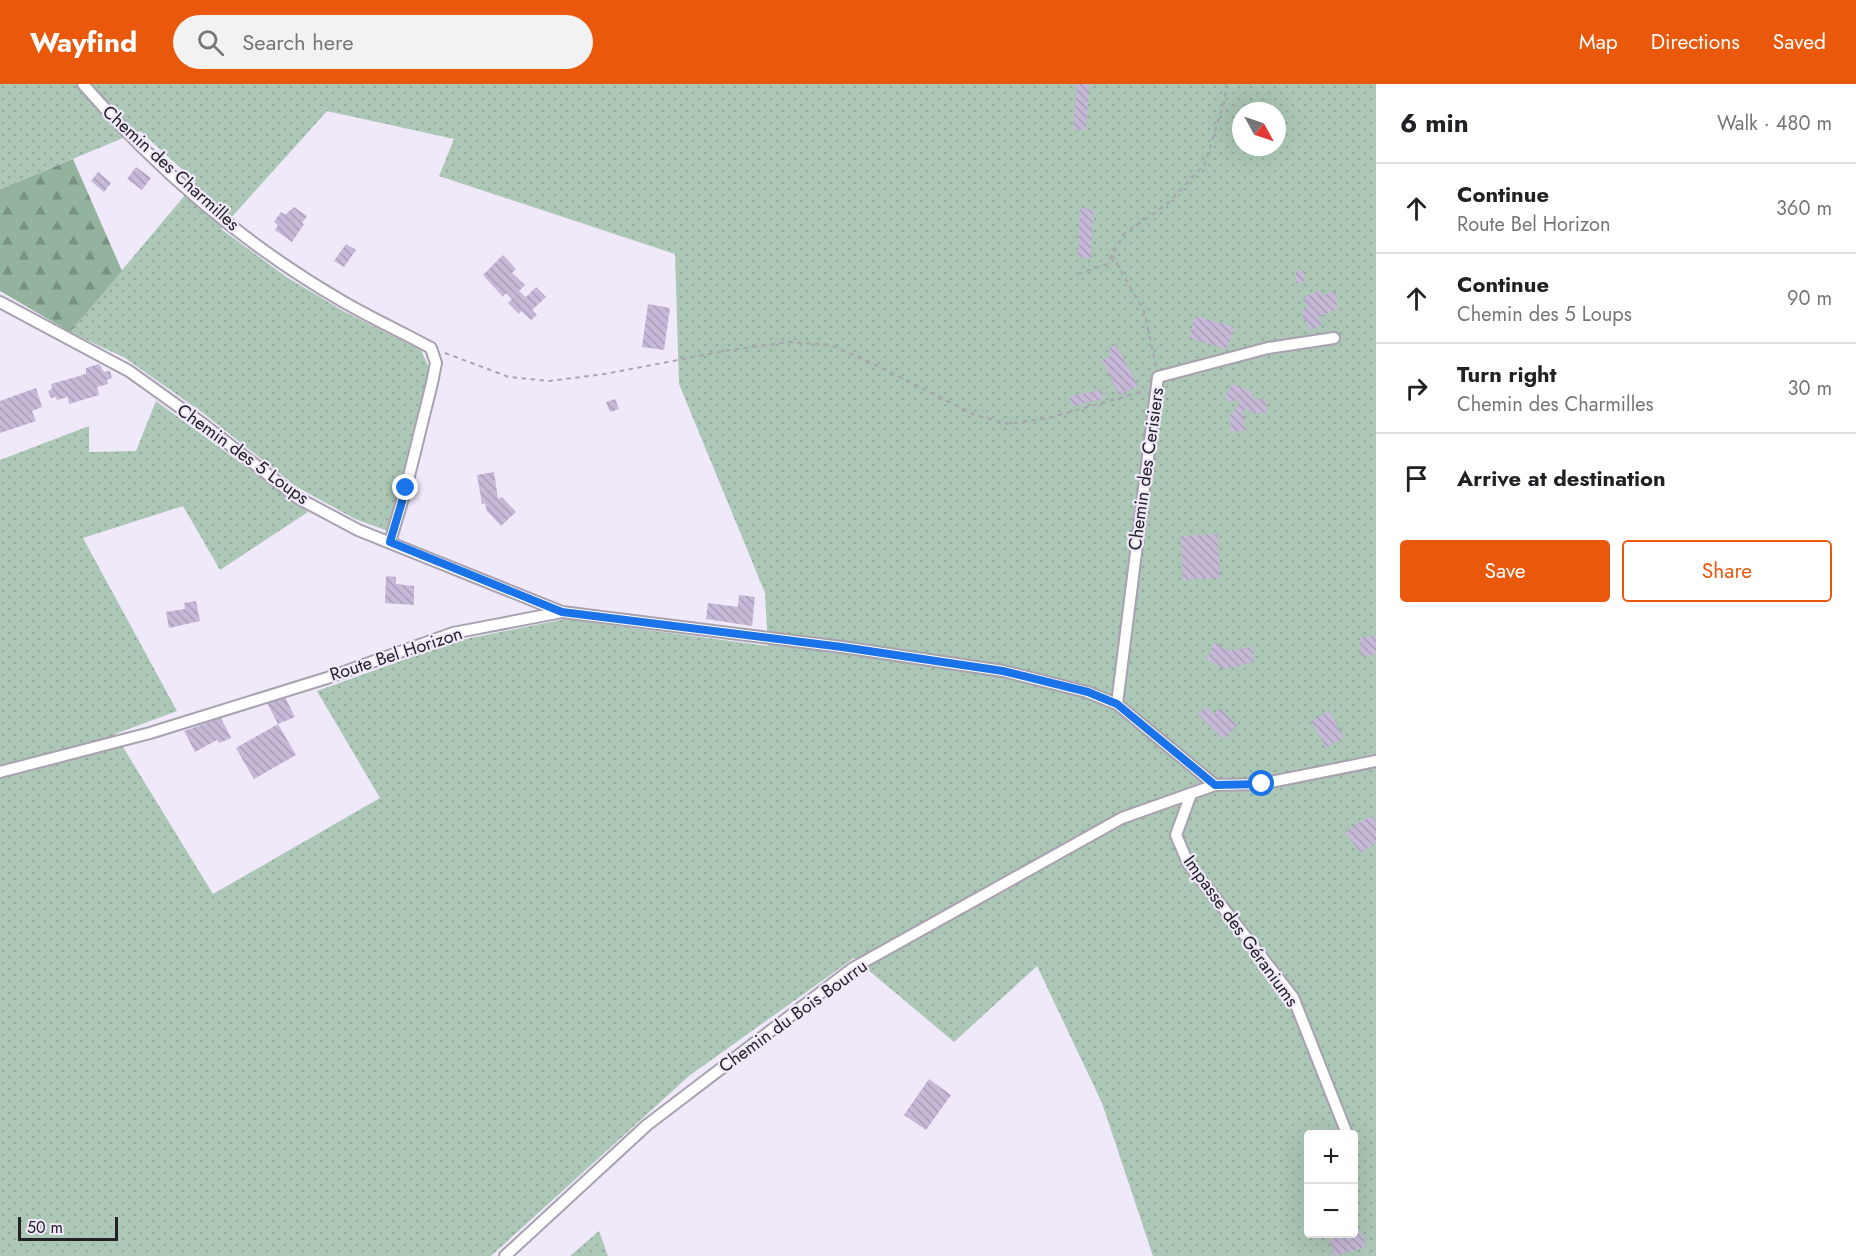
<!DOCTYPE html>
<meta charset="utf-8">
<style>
:root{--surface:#fff;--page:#f2f2f2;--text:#202124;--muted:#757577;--line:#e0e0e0;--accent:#ea580c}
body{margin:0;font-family:Jost,sans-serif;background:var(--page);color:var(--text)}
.controls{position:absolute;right:18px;bottom:18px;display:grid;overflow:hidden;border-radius:6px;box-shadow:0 6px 24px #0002}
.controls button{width:54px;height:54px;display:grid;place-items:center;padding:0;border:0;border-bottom:2px solid var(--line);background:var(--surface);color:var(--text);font:30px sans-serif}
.compass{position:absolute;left:1232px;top:18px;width:54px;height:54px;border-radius:50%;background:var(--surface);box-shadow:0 6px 24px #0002;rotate:130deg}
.scale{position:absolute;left:18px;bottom:15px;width:100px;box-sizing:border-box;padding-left:6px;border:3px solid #232026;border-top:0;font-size:16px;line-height:21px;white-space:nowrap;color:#232026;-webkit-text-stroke:4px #f0e9fa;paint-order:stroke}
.stop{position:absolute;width:18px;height:18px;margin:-14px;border:4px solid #1a73e8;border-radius:50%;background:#fff}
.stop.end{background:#1a73e8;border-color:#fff;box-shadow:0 2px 6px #0008}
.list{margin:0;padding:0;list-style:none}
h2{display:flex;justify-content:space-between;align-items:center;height:78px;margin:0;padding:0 24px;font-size:26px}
h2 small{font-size:20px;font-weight:400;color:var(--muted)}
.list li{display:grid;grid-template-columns:39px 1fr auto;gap:18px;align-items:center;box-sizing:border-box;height:90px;padding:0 24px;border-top:2px solid var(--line)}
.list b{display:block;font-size:22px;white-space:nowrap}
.list p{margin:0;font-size:20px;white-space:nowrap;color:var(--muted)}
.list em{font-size:20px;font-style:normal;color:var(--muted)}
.actions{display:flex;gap:12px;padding:18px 24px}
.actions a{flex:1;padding:14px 0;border:2px solid var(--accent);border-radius:6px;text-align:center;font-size:21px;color:var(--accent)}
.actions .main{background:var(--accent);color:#fff}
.icon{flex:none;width:33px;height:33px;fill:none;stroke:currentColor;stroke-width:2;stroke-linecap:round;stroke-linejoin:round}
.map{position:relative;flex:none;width:1376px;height:1172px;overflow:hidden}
header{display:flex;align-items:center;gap:36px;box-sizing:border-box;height:84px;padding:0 30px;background:var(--accent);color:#fff}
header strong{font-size:28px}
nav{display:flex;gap:33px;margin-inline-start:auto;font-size:21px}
.search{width:420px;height:54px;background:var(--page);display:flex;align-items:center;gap:15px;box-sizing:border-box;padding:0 21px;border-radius:33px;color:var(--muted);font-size:22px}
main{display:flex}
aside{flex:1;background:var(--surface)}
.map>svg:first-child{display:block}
</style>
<header>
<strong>Wayfind</strong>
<div class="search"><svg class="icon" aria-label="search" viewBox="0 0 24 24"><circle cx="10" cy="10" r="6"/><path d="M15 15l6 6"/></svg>Search here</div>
<nav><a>Map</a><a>Directions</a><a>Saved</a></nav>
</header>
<main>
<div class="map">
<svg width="1376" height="1172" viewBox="0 0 1376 1172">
<defs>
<pattern id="green-dots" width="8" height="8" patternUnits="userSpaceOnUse" patternTransform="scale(1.5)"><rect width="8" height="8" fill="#acc7b5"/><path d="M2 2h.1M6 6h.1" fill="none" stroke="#94ab9c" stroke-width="1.8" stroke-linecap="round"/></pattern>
<pattern id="forest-firs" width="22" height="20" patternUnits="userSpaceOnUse" patternTransform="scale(1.5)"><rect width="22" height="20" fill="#93b39e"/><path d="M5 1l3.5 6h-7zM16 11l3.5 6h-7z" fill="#789181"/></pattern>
<pattern id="building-back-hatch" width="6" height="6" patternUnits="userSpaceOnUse" patternTransform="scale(1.5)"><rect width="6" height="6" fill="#c6b8d7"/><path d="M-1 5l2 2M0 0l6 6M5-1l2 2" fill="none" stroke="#aa9eb8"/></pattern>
</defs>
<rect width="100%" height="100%" fill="#f0e9fa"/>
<path fill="url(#green-dots)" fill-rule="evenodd" d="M0,0h1376v1172h-223l-51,-153 -65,-137 -83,76 -100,-84 -165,118 -198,180h-491v-796l89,-34v26l47,-1 20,-50 152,111 -88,58 -37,-64 -100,32 94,173 -62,23 98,160 167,-96 -63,-107 139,-50 109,-22 203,27 -3,-53 -86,-209 -4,-130 -236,-78 15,-37 -127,-28 -106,118 67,49 57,34 76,38 8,18 -41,163 -33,-12 -58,-32 -94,-74 -78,-55 -55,-26 126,-150 -56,-51 -140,58zM1241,27h36v36h-36zM1308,1050h46v100h-46z
M599,1147l9,25h-38z"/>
<path fill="url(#forest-firs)" d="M73,75l49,112 -52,61 -70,-41v-102z"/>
<path fill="url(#building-back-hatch)" d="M1077,0h12l-3,46 -13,-1z
M136,83l15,11 -9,12 -15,-11z
M98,88l13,11 -7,9 -13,-11z
M294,123l13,9 -5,7 2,1 -12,18 -17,-12 3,-5 -4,-3 7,-10 4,3z
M1080,124l13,1 -2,49 -13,-1z
M346,160l10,6 -12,17 -10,-6z
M503,171l13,14 -4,4 13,12 -6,6 7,6 10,-10 10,10 -14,13 5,5 -6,5 -10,-9 -2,3 -11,-11 4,-4 -6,-6 -3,4 -20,-22z
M1296,186l8,1v12h-8z
M1319,206l4,6 10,-5 2,1 3,8 -3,2 3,6 -20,9 4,8 -12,5 -9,-19 7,-4 -5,-9z
M648,220l22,4 -6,42 -22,-3z
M1195,232l39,11 -7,22 -38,-11z
M1116,260l22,42 -19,9 -17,-35 9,-5 -3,-6z
M99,280l5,8 6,-1 2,7 -5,2 1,4 -11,3 2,8 -30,9 -1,-7 -11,3 -1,-3 -5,1 -3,-7 4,-2 -1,-5 35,-10v-6z
M1233,300l19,8v5l3,2h11l1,14h-14l-8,-5 -2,4 3,19h-15l-1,-17 2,1 8,-13 -4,-3 -3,4 -9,-5z
M36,304l6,19 -10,4 4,10 -36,12v-32z
M1101,306l2,9 -31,7 -2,-10z
M615,315l4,10 -9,3 -4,-10z
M494,388l4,27 4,-2 14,15 -15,14 -14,-15 -2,-8 -3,1 -5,-29z
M1218,450l2,44 -37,2 -2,-44z
M386,492l10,1v7l18,2v19l-29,-2z
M739,511l16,2 -3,29 -46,-7 2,-16 30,4z
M196,517l4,20 -31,7 -3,-16 19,-3 -1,-6z
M1376,552v18l-15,2 -1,-19z
M1215,558l13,9 25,-4 1,16 -14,1 1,2 -17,3 -18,-10z
M285,613l10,20 -17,7 18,31 -42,24 -18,-31 42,-24 -11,-21z
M1206,623l8,7 6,-6 17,17 -14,14 -25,-25z
M1329,627l15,26 -18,11 -15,-27z
M221,634l10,20 -12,5 -2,-3 -22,12 -11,-21z
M1371,732l5,6v20l-15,11 -16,-20 17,-13 1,1z
M929,995l22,16 -25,35 -22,-15z
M1361,1146l5,17 -31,9 -6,-16z"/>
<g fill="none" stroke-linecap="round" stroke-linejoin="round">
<g stroke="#a8a1b0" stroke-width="14">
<path id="minor" d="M83,0c73,85 162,161 259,217 29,17 60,31 89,47l5,15 -4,20 -26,105 -16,54
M0,218l129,69 74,53 95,74 60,32 204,82
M1117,620l41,-327 110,-29 66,-10
M0,688l150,-39 177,-55 126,-45 109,-21 280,35 161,24 84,21 30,12 98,81 46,-1 115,-23
M1191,710l-15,41 12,28 105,134 54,137
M505,1172l142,-131 206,-157 269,-150 93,-33"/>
</g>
<path stroke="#a8a3b0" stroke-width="2" stroke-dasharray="4.5 4.5" stroke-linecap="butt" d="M1112,171l32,56 12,55
M1078,190l29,-10 17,-30 43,-30 38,-40 20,-65 1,-15
M445,269l64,24 40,4 56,-7 125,-24 59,-8 42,3 47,21 97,49 34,9 39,-6 97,-27"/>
<use href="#minor" stroke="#fff" stroke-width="10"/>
</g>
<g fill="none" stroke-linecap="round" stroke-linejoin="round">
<path stroke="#1a73e8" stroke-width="8" d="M406,404l-16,54 172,70 280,35 161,24 85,21 29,12 98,81 47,-1"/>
</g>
<g text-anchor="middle" stroke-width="4.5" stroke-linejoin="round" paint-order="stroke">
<g font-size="18" fill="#232026" stroke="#f0e9fa">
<text transform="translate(171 84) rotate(42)" y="6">Chemin des Charmilles</text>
<text transform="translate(243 370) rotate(36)" y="6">Chemin des 5 Loups</text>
<text transform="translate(1146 385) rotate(-82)" y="6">Chemin des Cerisiers</text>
<text transform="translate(396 570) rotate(-18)" y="6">Route Bel Horizon</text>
<text transform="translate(1241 847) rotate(54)" y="6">Impasse des Géraniums</text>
<text transform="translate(793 932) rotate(-36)" y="6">Chemin du Bois Bourru</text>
</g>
</g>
</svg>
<div class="controls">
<button>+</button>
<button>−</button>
</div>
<svg class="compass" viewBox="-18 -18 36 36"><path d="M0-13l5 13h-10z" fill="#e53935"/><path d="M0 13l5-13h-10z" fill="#757577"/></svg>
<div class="scale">50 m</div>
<div class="stop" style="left:1262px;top:700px"></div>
<div class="stop end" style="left:406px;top:404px"></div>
</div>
<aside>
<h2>6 min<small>Walk · 480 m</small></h2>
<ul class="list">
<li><svg class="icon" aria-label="ahead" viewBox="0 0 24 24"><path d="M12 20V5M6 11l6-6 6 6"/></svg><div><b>Continue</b><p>Route Bel Horizon</p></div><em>360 m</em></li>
<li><svg class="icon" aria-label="ahead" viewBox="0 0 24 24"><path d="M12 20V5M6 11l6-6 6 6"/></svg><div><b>Continue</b><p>Chemin des 5 Loups</p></div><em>90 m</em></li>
<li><svg class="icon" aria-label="right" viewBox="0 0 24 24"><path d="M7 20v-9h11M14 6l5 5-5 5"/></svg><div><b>Turn right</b><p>Chemin des Charmilles</p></div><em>30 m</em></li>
<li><svg class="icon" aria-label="arrive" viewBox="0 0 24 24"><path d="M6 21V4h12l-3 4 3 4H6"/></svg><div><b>Arrive at destination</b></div></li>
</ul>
<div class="actions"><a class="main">Save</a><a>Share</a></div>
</aside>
</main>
